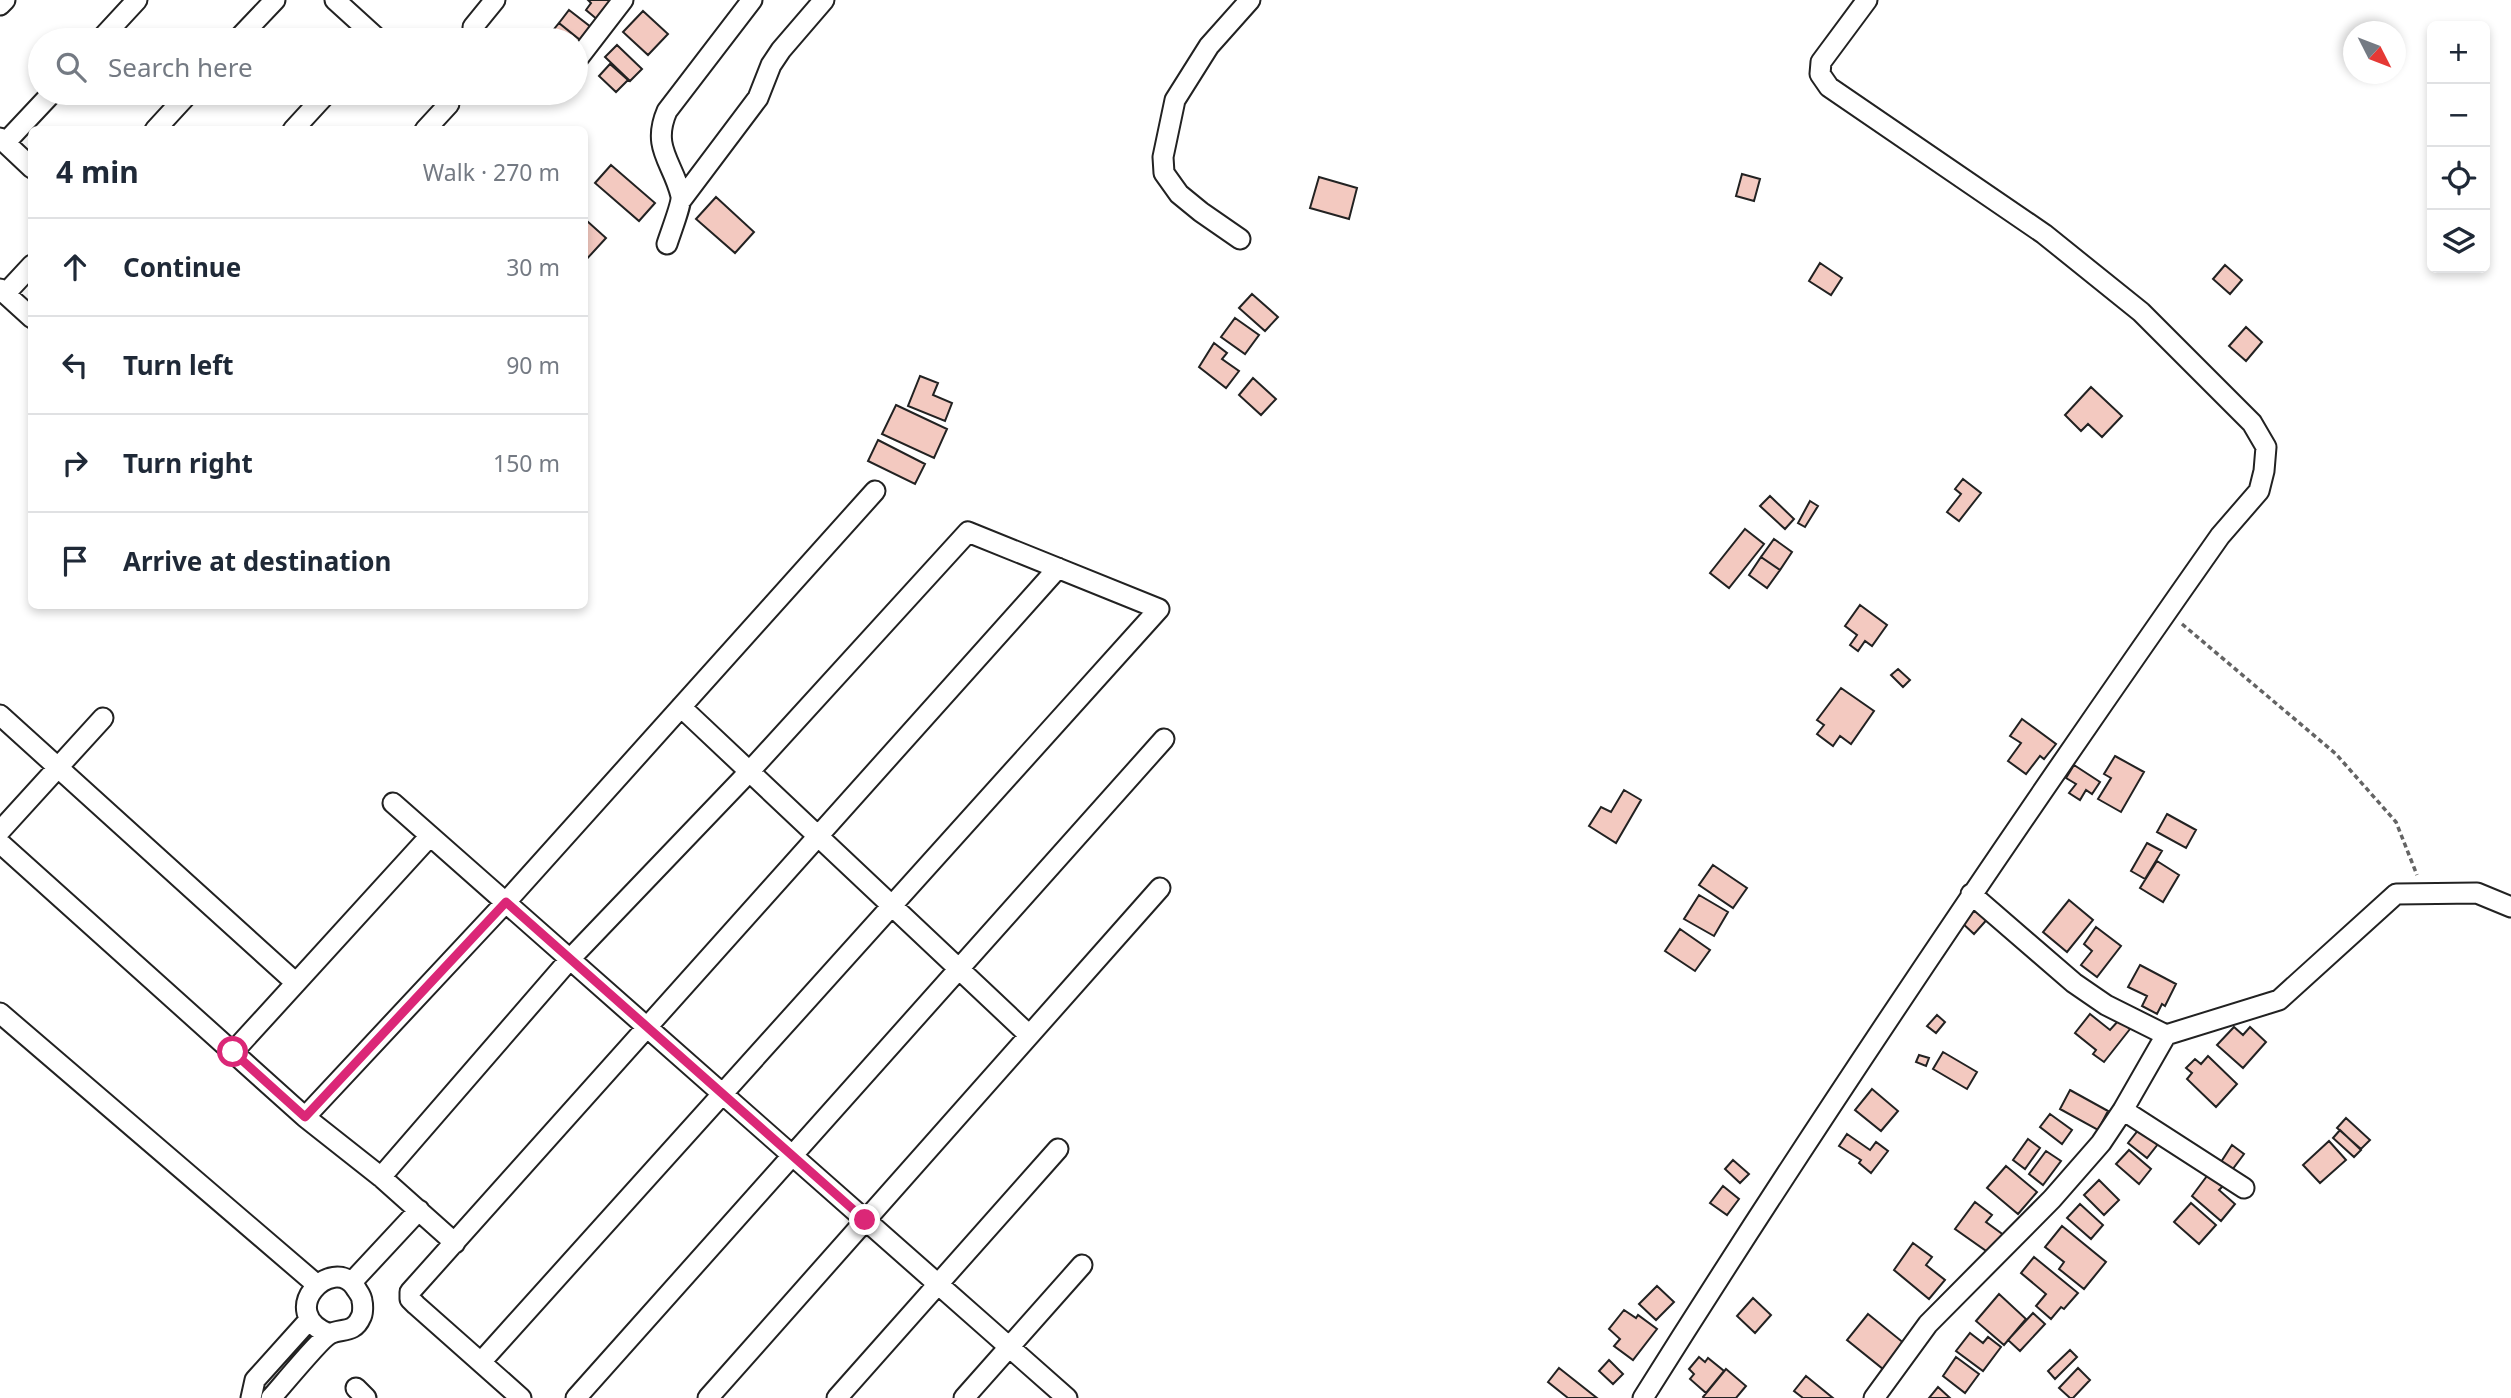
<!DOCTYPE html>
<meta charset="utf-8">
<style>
:root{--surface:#fff;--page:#f6f6f7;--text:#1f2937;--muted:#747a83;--line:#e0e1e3}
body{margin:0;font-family:"Noto Sans",sans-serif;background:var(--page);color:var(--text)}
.controls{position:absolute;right:21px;top:21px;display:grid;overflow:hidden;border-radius:10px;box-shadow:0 4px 10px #0003}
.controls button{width:63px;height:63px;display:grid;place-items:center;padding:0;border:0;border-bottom:2px solid var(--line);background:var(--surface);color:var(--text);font:35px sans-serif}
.compass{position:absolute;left:2343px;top:21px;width:63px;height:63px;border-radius:50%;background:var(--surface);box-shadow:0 4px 10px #0003;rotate:132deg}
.stop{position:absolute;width:21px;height:21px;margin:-16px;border:5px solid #db2777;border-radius:50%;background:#fff}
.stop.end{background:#db2777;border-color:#fff;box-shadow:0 2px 7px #0008}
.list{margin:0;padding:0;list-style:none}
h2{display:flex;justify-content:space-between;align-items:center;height:91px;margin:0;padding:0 28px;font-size:30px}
h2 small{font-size:23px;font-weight:400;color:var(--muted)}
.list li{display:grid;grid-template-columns:46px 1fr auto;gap:21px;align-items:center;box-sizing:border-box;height:98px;padding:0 28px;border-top:2px solid var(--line)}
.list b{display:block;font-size:26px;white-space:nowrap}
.list em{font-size:23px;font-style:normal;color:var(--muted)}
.icon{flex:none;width:38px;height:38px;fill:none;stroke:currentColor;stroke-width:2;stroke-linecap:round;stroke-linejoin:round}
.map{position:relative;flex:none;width:2511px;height:1398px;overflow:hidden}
.search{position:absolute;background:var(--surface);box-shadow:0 4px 10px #0003;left:28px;top:28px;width:560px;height:77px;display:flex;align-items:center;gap:18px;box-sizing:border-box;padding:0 24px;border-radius:38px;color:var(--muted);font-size:26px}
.panel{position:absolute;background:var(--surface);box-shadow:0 4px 10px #0003;left:28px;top:126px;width:560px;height:483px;border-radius:10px}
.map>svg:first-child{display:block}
</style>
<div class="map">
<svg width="2511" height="1398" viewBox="0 0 2511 1398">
<rect width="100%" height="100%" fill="#fff"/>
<path fill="#f3c9c0" stroke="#222" stroke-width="2" d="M588,0h34l-23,21 -13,-11 5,-7z
M569,10l27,21 -11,13 -26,-21z
M643,11l25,23 -20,21 -25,-23z
M559,23l26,21 -9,12v-16h-27l-2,-2z
M617,45l25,24 -12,12 -25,-24z
M610,64l18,16 -12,12 -17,-16z
M611,165l44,38 -16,18 -44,-38z
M1742,174l18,5 -6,22 -18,-5z
M1319,177l38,11 -8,31 -39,-11z
M716,197l38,35 -19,21 -39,-34z
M587,221l19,17 -22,24v-38z
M1820,263l22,15 -11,17 -22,-14z
M2225,265l17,15 -12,14 -17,-15z
M1252,294l26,23 -13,14 -26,-23z
M1235,318l24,17 -14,19 -24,-17z
M2246,327l16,15 -16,19 -17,-15z
M1214,343l13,10 -5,6 17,12 -13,17 -27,-21z
M920,376l18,7 -5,12 19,8 -7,18 -37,-15z
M1253,378l23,21 -15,16 -22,-20z
M2091,387l31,29 -20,21 -14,-13 -7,7 -16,-16z
M896,405l51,24 -13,29 -52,-24z
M878,440l47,24 -10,20 -47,-23z
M1963,479l18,14 -22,28 -12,-9 14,-18 -6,-5z
M1770,496l24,23 -9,10 -25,-23z
M1810,501l8,5 -13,21 -7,-4z
M1745,529l19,15 -35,44 -19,-15z
M1774,539l18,13 -12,18 -19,-13z
M1761,557l19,13 -13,18 -18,-13z
M1860,605l27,20 -15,21 -7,-5 -7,10 -8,-6 7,-10 -12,-9z
M1898,669l12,11 -7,7 -12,-12z
M1841,688l33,23 -23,33 -11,-8 -7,10 -16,-12 7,-9 -7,-5z
M2022,719l34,25 -12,15 -4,-3 -14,18 -18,-13 13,-18 -11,-7z
M2115,756l29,16 -23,40 -23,-13 13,-21 -7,-4z
M2074,765l26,17 -8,12 -6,-4 -6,10 -11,-7 7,-9 -10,-6z
M1624,790l17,10 -25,43 -27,-17 12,-19 10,5z
M2167,814l29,16 -10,18 -29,-16z
M2147,843l15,8 -17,28 -14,-8z
M2157,861l22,14 -16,27 -23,-14z
M1713,865l34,23 -14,20 -34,-23z
M1699,895l29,17 -14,24 -30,-17z
M2069,900l24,20 -26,32 -24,-20z
M1977,902l14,13 -17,19 -14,-13z
M2096,927l25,19 -24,31 -16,-12 11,-14 -8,-7z
M1680,929l30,21 -15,21 -30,-20z
M2140,965l36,19 -11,22 -3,-2 -5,10 -15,-8 5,-10 -19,-9z
M2090,1014l20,16 9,-10 11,9 -26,33 -11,-8 3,-4 -21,-17z
M1937,1015l8,7 -9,11 -9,-7z
M2234,1027l9,8 7,-8 16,15 -23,26 -26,-23z
M1943,1052l34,20 -10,17 -34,-20z
M1919,1055l10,3 -3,8 -10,-4z
M2208,1056l29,28 -21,23 -29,-28 5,-6 -6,-5 9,-9 6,5z
M1872,1089l26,22 -17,20 -26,-21z
M2070,1090l38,21 -10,19 -38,-21z
M2050,1114l22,16 -10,14 -22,-17z
M2346,1118l24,22 -9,9 -24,-21z
M2143,1124l19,15 -15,19 -19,-15z
M2340,1130l21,20 -7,7 -21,-19z
M1847,1134l23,16 6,-8 12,9 -17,22 -12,-10 2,-3 -22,-14z
M2028,1139l12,9 -15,21 -12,-9z
M2329,1141l17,19 -26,23 -17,-18z
M2232,1145l12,9 -12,16 -11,-8z
M2129,1150l22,19 -12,15 -23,-20z
M2046,1151l15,10 -18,24 -14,-11z
M1733,1160l16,14 -9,9 -15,-14z
M2006,1166l31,26 -19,22 -31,-26z
M2210,1172l14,13 -5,5 16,14 -14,17 -29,-25z
M2099,1180l20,20 -15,15 -20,-20z
M1723,1186l16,13 -12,16 -17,-12z
M1975,1202l17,13 -6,7 19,14 -13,19 -37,-26z
M2191,1203l25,22 -17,19 -25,-22z
M2080,1204l23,21 -12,14 -24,-21z
M2062,1226l44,36 -22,27 -25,-20 5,-7 -19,-15z
M1913,1243l19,14 -6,8 19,15 -16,19 -35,-29z
M2034,1257l44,36 -14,16 -3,-2 -10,12 -15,-13 10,-12 -25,-21z
M1657,1286l17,16 -18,18 -17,-16z
M1999,1294l27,25 -22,26 -28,-24z
M1753,1298l18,17 -16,18 -18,-17z
M1624,1310l12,8 2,-3 19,14 -24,31 -19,-14 6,-7 -11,-10z
M2033,1313l12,11 -25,27 -12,-11z
M1868,1314l37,30 -22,25 -36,-29z
M1970,1333l13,10 5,-6 13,10 -18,24 -27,-20z
M2070,1350l7,7 -22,22 -7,-8z
M1699,1357l6,5 3,-4 16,13 -18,22 -16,-14 4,-5 -5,-5z
M1956,1357l23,17 -14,19 -22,-17z
M1609,1360l14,14 -10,10 -14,-13z
M1559,1368l38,30h-29l-20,-16z
M2078,1368l12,12 -17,18h-3l-11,-10z
M1726,1369l20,17 -10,12h-32l-1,-1z
M1806,1376l27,22h-30l-9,-7z
M1938,1387l12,11h-21z"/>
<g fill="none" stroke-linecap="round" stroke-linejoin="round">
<g stroke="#222" stroke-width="23">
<path id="street" d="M335,0l44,40
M0,5l5,-5
M473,27l22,-27
M100,40l37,-40
M237,40l38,-40
M576,61l47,-61
M155,130l34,-37
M293,130l34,-37
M425,130l24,-26 -12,-11
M0,138l32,30
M5,143l47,-50
M682,199l76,-101 13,-33 10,-15 43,-50
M1240,239l-39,-27 -22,-18 -15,-21 -1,-16 12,-57 34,-54 41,-46
M667,244c3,-10 15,-40 14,-48 -8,-34 -30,-48 -14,-85l85,-111
M0,289l32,29
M5,294l27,-29
M681,707l348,328
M0,715l296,268
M393,803l674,595
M0,831l103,-113
M0,843l305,274
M1971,894l103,89 32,22 60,30
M0,1013l316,271
M233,1052l197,-216
M2123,1110l121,78
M381,1177l189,-218 179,-187 219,-240 191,77 -678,753
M455,1243l-74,-66 -76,-60 201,-215 369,-411
M352,1282l67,-72
M356,1388l10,10
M251,1398l4,-18 54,-60
M271,1398c10,-11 50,-60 59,-64 11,-6 24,0 31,-17 2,-3 2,-12 1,-16 0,-5 -4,-9 -7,-14 -23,-33 -80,25 -26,47
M521,1398l-105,-93 -6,-6v-7l648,-724
M576,1398l588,-659
M708,1398l452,-510
M837,1398l221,-249
M964,1398l118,-133
M1643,1398c184,-293 378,-579 577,-862l39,-45 5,-20 2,-24 -14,-24 -111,-111 -97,-78 -215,-147 -9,-13 1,-12 46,-62
M1874,1398l54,-74 124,-125 49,-56 22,-33 43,-75 113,-35 117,-106 81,-1 34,14"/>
</g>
<path stroke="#646464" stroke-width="3.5" stroke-dasharray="5 3.5" stroke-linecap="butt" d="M2182,624l154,130 60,68 21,53"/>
<use href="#street" stroke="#fff" stroke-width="19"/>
</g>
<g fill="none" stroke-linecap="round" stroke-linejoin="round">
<path stroke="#db2777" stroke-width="9" d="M233,1052l72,65 201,-215 359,318"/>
</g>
</svg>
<div class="controls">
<button>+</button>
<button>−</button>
<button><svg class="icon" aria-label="locate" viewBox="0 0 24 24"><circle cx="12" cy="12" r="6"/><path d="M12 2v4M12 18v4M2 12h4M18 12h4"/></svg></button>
<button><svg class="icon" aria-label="layers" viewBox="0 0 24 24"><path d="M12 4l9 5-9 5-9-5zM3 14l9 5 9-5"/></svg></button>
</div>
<svg class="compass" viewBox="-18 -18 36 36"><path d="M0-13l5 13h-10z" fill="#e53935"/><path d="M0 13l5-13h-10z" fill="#747a83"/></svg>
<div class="stop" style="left:233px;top:1052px"></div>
<div class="stop end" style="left:865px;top:1220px"></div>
<div class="search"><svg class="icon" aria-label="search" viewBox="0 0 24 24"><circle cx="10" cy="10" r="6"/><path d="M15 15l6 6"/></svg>Search here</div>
<section class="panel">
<h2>4 min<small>Walk · 270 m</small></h2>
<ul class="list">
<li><svg class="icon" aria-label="ahead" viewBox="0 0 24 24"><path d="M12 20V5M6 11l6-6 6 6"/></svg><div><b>Continue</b></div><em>30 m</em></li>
<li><svg class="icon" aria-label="left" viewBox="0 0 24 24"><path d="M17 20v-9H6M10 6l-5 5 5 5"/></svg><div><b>Turn left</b></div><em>90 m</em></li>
<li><svg class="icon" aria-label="right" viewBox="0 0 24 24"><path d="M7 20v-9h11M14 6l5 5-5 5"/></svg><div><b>Turn right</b></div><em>150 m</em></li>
<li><svg class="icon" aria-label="arrive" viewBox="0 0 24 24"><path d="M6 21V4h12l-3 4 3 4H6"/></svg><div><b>Arrive at destination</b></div></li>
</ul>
</section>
</div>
